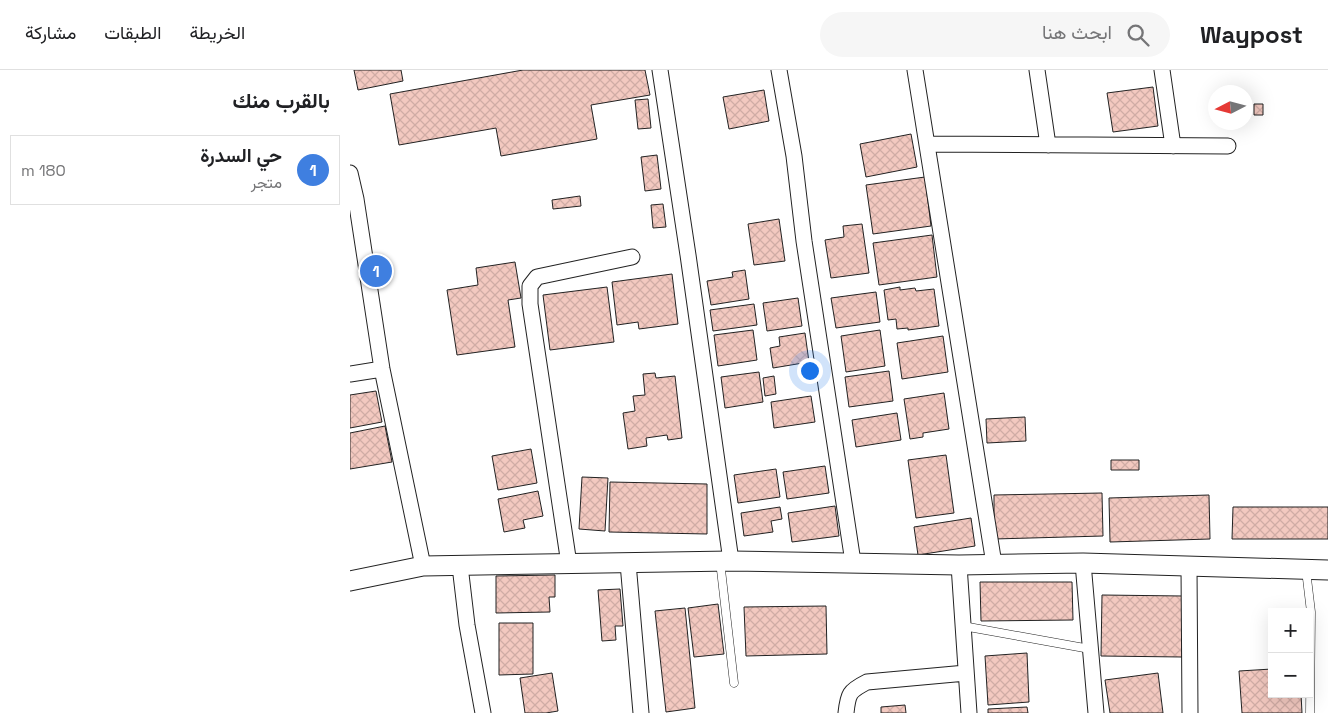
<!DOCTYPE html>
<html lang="ar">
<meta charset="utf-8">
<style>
:root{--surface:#fff;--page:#f6f6f6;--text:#202124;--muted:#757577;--line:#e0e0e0;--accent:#b45309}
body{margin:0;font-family:"Space Grotesk",Vazirmatn,sans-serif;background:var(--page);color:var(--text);direction:rtl}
.controls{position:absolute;right:15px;bottom:15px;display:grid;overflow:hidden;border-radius:0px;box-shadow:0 5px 20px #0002}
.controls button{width:45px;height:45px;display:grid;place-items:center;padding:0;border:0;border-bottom:1px solid var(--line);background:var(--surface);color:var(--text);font:25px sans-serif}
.compass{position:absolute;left:858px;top:15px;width:45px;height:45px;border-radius:50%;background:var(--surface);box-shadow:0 5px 20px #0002;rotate:264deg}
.you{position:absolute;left:459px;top:300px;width:18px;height:18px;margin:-12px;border:4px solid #fff;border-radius:50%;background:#1a73e8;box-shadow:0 0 0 8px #1a73e833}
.badge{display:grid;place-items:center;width:32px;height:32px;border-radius:50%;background:var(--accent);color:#fff;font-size:16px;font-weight:700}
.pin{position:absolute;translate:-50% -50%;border:2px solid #fff;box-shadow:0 1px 5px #0006}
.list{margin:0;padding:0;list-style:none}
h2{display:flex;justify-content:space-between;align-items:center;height:65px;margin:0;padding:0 20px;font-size:21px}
h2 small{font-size:16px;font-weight:400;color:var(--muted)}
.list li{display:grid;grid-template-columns:32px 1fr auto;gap:15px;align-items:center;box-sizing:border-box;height:70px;margin:0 10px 10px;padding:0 10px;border:1px solid var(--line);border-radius:0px}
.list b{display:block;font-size:19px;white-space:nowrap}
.list p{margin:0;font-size:16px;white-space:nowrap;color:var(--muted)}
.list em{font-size:16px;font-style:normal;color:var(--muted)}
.icon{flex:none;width:28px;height:28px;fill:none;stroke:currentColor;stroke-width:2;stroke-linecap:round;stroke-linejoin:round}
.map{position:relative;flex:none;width:978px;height:643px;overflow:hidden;direction:ltr}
header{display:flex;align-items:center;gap:30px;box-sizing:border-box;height:70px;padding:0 25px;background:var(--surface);border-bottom:1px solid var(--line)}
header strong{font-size:24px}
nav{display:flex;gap:28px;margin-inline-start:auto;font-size:18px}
.search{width:350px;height:45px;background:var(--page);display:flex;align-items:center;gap:12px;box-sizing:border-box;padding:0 18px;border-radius:28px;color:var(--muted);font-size:19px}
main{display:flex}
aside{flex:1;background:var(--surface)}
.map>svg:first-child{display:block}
</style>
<header>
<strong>Waypost</strong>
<div class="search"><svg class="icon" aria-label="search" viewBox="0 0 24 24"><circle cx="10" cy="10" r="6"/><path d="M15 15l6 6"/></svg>ابحث هنا</div>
<nav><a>الخريطة</a><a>الطبقات</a><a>مشاركة</a></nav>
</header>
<main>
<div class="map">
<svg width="978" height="643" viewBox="0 0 978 643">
<defs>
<pattern id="building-cross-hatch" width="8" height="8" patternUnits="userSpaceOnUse" patternTransform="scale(1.25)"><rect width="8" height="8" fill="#f3c9c0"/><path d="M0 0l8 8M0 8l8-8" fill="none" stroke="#d0aca5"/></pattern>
</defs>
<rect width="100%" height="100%" fill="#fff"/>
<path fill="url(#building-cross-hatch)" stroke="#222" d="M4,0h47l2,11 -45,9z
M173,0h122l5,25 -59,10 6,34 -96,17 -5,-28 -97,17 -9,-51z
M803,17l5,39 -45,6 -6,-39z
M414,20l5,31 -40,8 -6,-32z
M298,29l3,29 -13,1 -3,-29z
M904,34h9v11h-9z
M561,64l6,33 -51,10 -6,-33z
M307,85l4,34 -16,2 -4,-34z
M575,107l6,49 -58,8 -7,-49z
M230,126l1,10 -28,3 -1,-9z
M313,134l3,23 -13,1 -2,-23z
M429,149l6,42 -31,4 -6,-41z
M512,154l7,49 -38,5 -6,-38 19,-3 -1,-11z
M582,165l5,42 -58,8 -6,-42z
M165,192l6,36 -13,2 7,47 -58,8 -10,-65 31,-5 -2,-17z
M395,200l4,29 -38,6 -4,-24 26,-4 -1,-5z
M322,204l6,50 -39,5 -1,-7 -21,3 -5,-43z
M257,217l7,55 -64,8 -7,-55z
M550,217v3l15,-2 1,3 18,-2 5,37 -31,4v-2l-11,1 -1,-10 -8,1 -4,-30z
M526,222l4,30 -44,6 -5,-30z
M448,228l4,28 -35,5 -4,-28z
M404,234l3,21 -44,6 -3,-21z
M403,260l4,30 -39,6 -4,-31z
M530,260l5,36 -39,6 -5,-36z
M455,263l4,29 -36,6 -3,-20 10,-2 -1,-9z
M593,266l5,36 -46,7 -5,-36z
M539,301l4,30 -44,6 -4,-30z
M409,302l4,30 -38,6 -4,-31z
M305,303l1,5 19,-2 7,62 -14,2 -1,-5 -21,3 1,8 -19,3 -5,-36 12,-2 -2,-15 12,-1 -2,-21z
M424,306l2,18 -11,2 -2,-18z
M26,321l6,31 -32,6v-33z
M594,323l5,36 -26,4v4l-13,2 -6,-40z
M461,326l4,26 -41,6 -3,-26z
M547,343l4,27 -45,7 -4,-27z
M675,347l1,24 -39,2 -1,-24z
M35,356l7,36 -42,7v-36z
M181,379l6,34 -39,7 -6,-34z
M596,385l8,58 -38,5 -8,-58z
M761,390h28v10h-28z
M475,396l4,27 -42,6 -4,-27z
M426,399l4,28 -42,6 -4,-28z
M232,407l26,1 -3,53 -26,-2z
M260,412l97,2v50l-98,-2z
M188,421l5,25 -20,4 2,8 -21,4 -6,-33z
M752,423l1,43 -109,3v-44z
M859,425l1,44 -100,3 -1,-44z
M485,436l4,30 -47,6 -4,-29z
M430,437l2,12 -11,2 2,11 -29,4 -3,-23z
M883,437h95v32h-96z
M621,448l4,28 -57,9 -4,-28z
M205,505v22h-6l1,15 -54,1v-37z
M630,512h92l1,38 -92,1z
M270,519l3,37h-8l1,14 -14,1 -4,-51z
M752,525l81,1 -1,61 -81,-1z
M368,534l6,50 -30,3 -6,-49z
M476,536l1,48 -81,2 -2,-49z
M335,538l10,100 -29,4 -11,-101z
M149,553h34v51l-34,1z
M677,583l2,49 -41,3 -3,-49z
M922,599v25h29l1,19h-60l-3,-42z
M202,603l6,38 -12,2h-21l-5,-35z
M808,603l5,40h-53l-5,-33z
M555,635l1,8h-25v-6z
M677,637l1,6h-40v-4z"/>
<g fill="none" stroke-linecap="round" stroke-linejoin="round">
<g stroke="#222" stroke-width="9">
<path id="service" d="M370,491l14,122
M956,500l5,42 -1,101
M613,556l127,23"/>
</g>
<g stroke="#222" stroke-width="17">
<path id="minor" d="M310,0l28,185 43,306
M429,0l15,86 10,85 49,321
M565,0l79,494
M687,0l11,75
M812,0l11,76
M577,74l301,2
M0,103l6,26 26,170 41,197
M0,304l32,-5
M278,493l13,150
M733,493l13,150
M219,494l-39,-260v-18l7,-9 95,-20
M609,495l10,148
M110,496l7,59 16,88
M839,497l1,146
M496,643c2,-19 3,-22 21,-31l99,-9"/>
</g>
<g stroke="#222" stroke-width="21">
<path id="tertiary" d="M0,511l73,-15 308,-5 228,4 124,-2 245,7"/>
</g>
<use href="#service" stroke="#fff" stroke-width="8"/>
<use href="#minor" stroke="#fff" stroke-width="15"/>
<use href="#tertiary" stroke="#fff" stroke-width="19"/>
</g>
</svg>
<div class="controls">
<button>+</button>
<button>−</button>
</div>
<svg class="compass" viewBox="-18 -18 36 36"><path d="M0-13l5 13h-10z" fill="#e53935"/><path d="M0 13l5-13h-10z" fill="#757577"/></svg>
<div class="you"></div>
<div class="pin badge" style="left:26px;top:201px;background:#3f7fe0">1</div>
</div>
<aside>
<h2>بالقرب منك<small></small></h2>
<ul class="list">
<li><span class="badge" style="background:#3f7fe0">1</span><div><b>حي السدرة</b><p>متجر</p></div><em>180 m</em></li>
</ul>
</aside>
</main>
